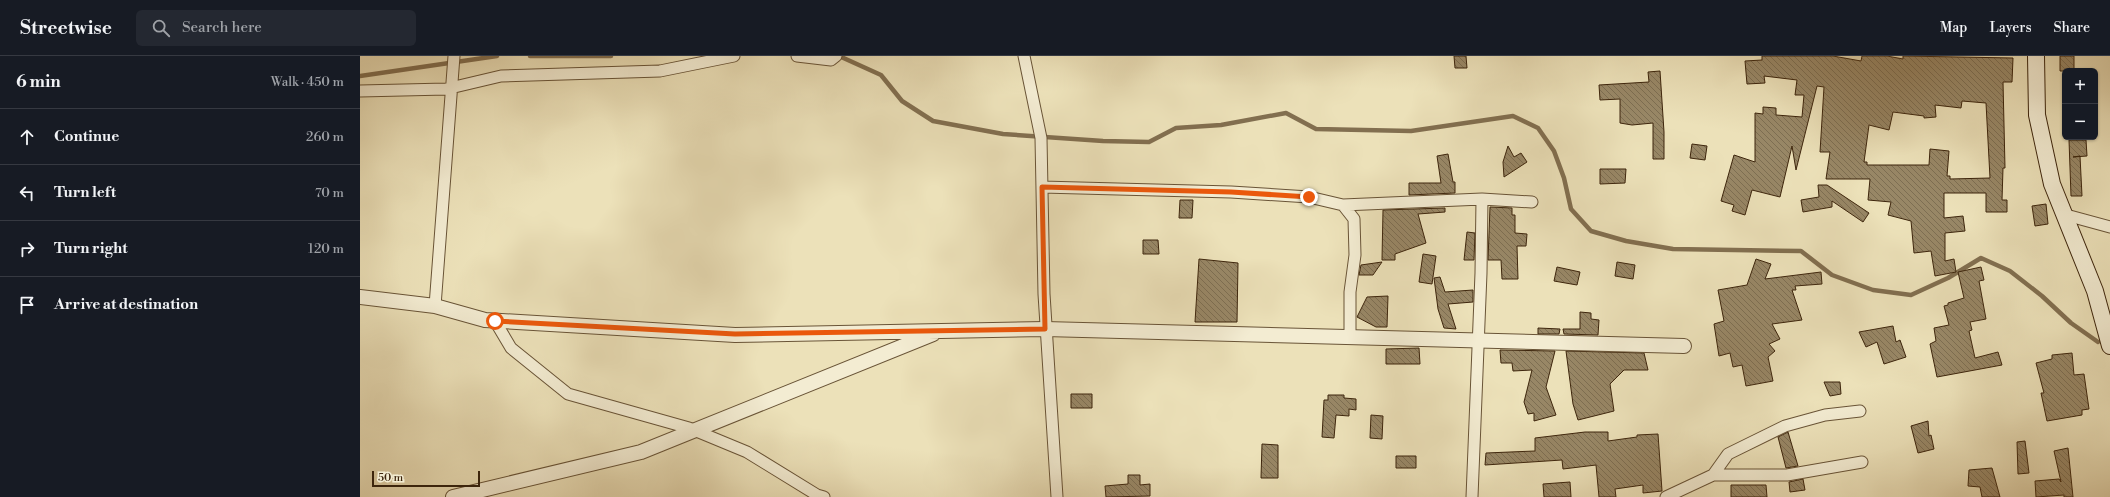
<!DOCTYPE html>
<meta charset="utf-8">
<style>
:root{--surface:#171b24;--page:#242831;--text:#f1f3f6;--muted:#9ea1a6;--line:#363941}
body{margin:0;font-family:"Libre Bodoni",serif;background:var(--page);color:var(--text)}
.controls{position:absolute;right:12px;top:12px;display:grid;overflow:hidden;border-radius:6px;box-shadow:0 1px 3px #0004}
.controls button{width:36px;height:36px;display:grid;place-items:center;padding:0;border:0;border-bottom:1px solid var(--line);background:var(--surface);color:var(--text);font:20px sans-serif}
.scale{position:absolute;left:12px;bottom:10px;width:108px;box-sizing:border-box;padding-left:4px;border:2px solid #3d250c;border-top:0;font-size:11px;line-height:14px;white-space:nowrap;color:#3d250c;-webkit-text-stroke:3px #f3ecd2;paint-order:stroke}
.stop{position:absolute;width:12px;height:12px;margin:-9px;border:3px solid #ea580c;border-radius:50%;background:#fff}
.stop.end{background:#ea580c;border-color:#fff;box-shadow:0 1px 4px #0008}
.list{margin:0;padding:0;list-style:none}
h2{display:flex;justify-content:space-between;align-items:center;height:52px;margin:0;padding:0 16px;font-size:17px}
h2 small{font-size:13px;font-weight:400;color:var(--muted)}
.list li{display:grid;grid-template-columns:26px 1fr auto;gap:12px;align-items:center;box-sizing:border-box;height:56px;padding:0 16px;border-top:1px solid var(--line)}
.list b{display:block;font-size:15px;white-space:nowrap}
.list em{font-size:13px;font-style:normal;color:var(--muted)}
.icon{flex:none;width:22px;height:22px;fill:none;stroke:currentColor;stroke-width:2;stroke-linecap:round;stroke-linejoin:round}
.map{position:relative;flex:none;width:1750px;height:441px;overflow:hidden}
header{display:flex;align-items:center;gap:24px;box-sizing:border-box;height:56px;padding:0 20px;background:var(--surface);border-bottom:1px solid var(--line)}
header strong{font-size:19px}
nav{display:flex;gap:22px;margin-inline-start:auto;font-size:14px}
.search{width:280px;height:36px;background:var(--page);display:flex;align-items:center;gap:10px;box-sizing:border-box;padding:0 14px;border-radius:6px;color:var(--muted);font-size:15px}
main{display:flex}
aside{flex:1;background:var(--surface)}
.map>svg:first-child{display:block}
</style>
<header>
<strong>Streetwise</strong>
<div class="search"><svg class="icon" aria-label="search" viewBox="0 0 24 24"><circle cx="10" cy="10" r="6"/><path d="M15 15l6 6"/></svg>Search here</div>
<nav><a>Map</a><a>Layers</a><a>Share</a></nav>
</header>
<main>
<aside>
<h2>6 min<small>Walk · 450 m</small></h2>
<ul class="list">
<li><svg class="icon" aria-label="ahead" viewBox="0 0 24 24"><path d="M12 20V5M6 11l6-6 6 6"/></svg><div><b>Continue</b></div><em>260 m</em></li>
<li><svg class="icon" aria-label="left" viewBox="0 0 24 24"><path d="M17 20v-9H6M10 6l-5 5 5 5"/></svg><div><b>Turn left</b></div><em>70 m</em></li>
<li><svg class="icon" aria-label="right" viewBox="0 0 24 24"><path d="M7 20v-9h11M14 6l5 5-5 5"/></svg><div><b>Turn right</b></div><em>120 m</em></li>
<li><svg class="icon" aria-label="arrive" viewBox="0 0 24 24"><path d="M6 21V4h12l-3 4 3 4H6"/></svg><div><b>Arrive at destination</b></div></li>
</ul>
</aside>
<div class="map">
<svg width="1750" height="441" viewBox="0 0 1750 441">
<defs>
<pattern id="building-back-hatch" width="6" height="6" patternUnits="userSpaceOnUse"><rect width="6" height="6" fill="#988766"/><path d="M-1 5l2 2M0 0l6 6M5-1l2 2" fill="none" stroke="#7d6e52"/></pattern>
</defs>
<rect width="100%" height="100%" fill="#ece1b9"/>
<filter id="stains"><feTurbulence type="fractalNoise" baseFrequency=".005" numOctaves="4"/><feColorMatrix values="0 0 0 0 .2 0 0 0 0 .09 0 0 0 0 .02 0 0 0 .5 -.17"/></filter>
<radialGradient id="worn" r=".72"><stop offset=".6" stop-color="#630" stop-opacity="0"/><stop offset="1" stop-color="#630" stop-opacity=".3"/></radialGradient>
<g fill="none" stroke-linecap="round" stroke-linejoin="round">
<path stroke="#826f50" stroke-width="4.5" d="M170,0h81
M479,0l42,19 21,26 31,20 70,13 100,7 46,1 27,-14 45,-3 65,-12 30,16 95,2 102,-15 25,12 16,23 10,27 7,31 20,22 35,10 47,8 128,2 31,24 41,15 38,5 37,-17 33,-20 29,13 32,25 29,27 27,19
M0,20l137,-20"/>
</g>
<path fill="url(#building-back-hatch)" stroke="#3d250c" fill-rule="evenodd" d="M1094,0h12l1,12h-12z
M1402,0h71l28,5 1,-5h25l16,3v-3l110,2 -1,24h-9l2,86h-2l-1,32h5v12h-21v-19h-42v25l19,-2 2,15 -20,2v28l9,-2 2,13 -21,4 -4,-25 -17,2 -3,-32 -23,-6 3,-13 -23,-2 2,-21h-44l4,-27h-10l4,-65 -7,-1 -21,84 -4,-24 -12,51 -28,-7 -7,25 -13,-4 2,-6 -13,-4 13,-46 21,7v-49l8,1v-7l13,1v7l26,2 2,-22h-9l2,-15 -33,-4 1,7 -18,1 -2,-23 17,-1zM1602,45l24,2 4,75 -40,1v-3h-3l2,-25 -19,-2 -1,16h-62v-3h-3l5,-37 20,5 4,-18 31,4v2l12,-1 -1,-12 26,3z
M1700,0h14v15h-14z
M1300,15l4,61v27h-11v-36l-21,2 -12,-2v-24l-20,1 -1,-15 50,-3 -1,-10z
M1709,84h17l1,16 -14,1 7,-1 2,40h-11z
M1332,88l15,2 -2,14 -15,-2z
M1148,90l6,11 7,-4 6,9 -23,15 -1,-15z
M1088,98l5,28h2v11l-46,2v-12h32l-4,-27z
M1240,113h26l-1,14 -25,1z
M1458,129h9l42,28 -6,9 -31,-21v6l-29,5 -2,-12 18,-3z
M820,144h13l-1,18h-13z
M1686,148l2,20 -13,2 -3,-20z
M1130,151l22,1v7h3v18l12,1 -1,12h-9l1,33h-16l-1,-19h-13z
M1085,152v4l-27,2 8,29 -31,11v6h-13l1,-50z
M1107,176l8,1 -1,27h-10z
M783,184h15l1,14h-16z
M1063,198l13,2 -4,28 -13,-2z
M839,203l39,4 -1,59h-42z
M1396,203l15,5 -6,15 56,-7 1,12 -27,2 1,4h-4l10,30 -30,4 8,15 -11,5 6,7 -7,6 5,24 -27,5 -4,-21 -9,2 -3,-14 -11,3 -5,-32 10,-3 -6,-31 29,-5z
M1022,206l-9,13h-14l2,-10z
M1257,206l18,3 -2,14 -18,-3z
M1197,211l23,5 -3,13 -23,-4z
M1621,211l3,13 -5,1 7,38 -16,3 2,8 -3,1 6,27 23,-6 4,13 -65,12 -7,-33 6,-3 -2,-13 15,-3 -5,-19 4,-1v-2l16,-5 -6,-26z
M1080,221l5,15 28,-2v12l-25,2 8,25 -12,-1 -6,-19 -4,-31z
M1028,240l-1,31h-11l-19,-10 10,-20z
M1220,256l11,1v6l8,1 -1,15 -34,-1 -1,-5h17z
M1533,270l3,16 4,-2 6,17 -22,7 -7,-22 -11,5 -7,-15z
M1178,272l22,1 -1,5h-21z
M1059,292l1,16h-34v-15z
M1140,294l55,1 -9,36 10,28 -22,6v-8l-6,1 -4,-12 8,-32 -19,1 -1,-8h-11z
M1206,295l78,2 4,17h-24l-14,14 4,27 -36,9 -5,-16z
M1712,297l2,22 10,-1 5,35 -7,1v5l-35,6 -6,-28h3l-8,-30 16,-4v-4z
M1464,326h16l1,12 -11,2z
M711,338h21v14h-21z
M968,339h16v3l12,1v11l-7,-1v7l-13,-1 -2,23 -12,-1 2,-37h4z
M1011,359l12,1 -1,23 -12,-1z
M1568,365l1,15 2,-1 3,14 -16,4 -7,-27z
M1225,376h23v9l29,-4v-2l21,-1 4,57 -19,2v-8l-28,4 1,8h-17l-3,-32 -33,4 -1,-9 -77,5 1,-12 49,-2v-13z
M1428,376l10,34 -12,2 -8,-31z
M1665,385l4,32 -11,1 -1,-32z
M902,388l16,1v33h-17z
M1708,392l5,49h-9v-2l-28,2 -1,-16 24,-2 2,3 -7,-31z
M1036,400h20v12h-20z
M1632,412l8,29h-18l-2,-10 -12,-1 1,-16z
M768,419h12v10l10,-1v12l-44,1 -1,-11 23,-2z
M1443,423l2,11 -15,2 -1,-10z
M1210,426l1,15h-27l-1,-13z
M1371,429h35l1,12h-36z"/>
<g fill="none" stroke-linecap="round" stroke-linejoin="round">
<g stroke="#695437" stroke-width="13">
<path id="minor" d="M437,0l34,4 5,-4
M664,0l17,82 3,156 13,203
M0,35l86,-2 55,-13 159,-5 74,-15
M682,131l189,5 78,5 34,8 139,-6 50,3
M983,149l11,14 1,36 -5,37v44
M1706,159l44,12
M75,250l19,-250
M135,265l16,27 57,46 121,34 58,24 70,43 7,2
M1353,419l15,-21 57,-28 40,-11 35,-4
M1112,441l9,-224 1,-74
M1306,441l47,-22h74l75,-13"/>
</g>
<g stroke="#695437" stroke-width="16">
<path id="tertiary" d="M0,241l75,9 50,14 250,15 310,-6 639,17
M93,441l188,-45 292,-118"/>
</g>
<g stroke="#3d250c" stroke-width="18">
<path id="secondary" d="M1676,0l1,59 15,69 43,107 15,55"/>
</g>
<use href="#minor" stroke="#f3ecd2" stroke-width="11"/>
<use href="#tertiary" stroke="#f3ecd2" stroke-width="14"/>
<use href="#secondary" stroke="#f3ecd2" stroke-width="16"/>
</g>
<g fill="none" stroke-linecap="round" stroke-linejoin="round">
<path stroke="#ea580c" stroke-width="5" d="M135,265l240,13 310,-5 -3,-142 189,5 78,5"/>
</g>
<rect width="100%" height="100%" filter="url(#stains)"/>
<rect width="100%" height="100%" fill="url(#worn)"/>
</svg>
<div class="controls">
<button>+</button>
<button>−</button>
</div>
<div class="scale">50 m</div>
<div class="stop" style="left:135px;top:265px"></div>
<div class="stop end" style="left:949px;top:141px"></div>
</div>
</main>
